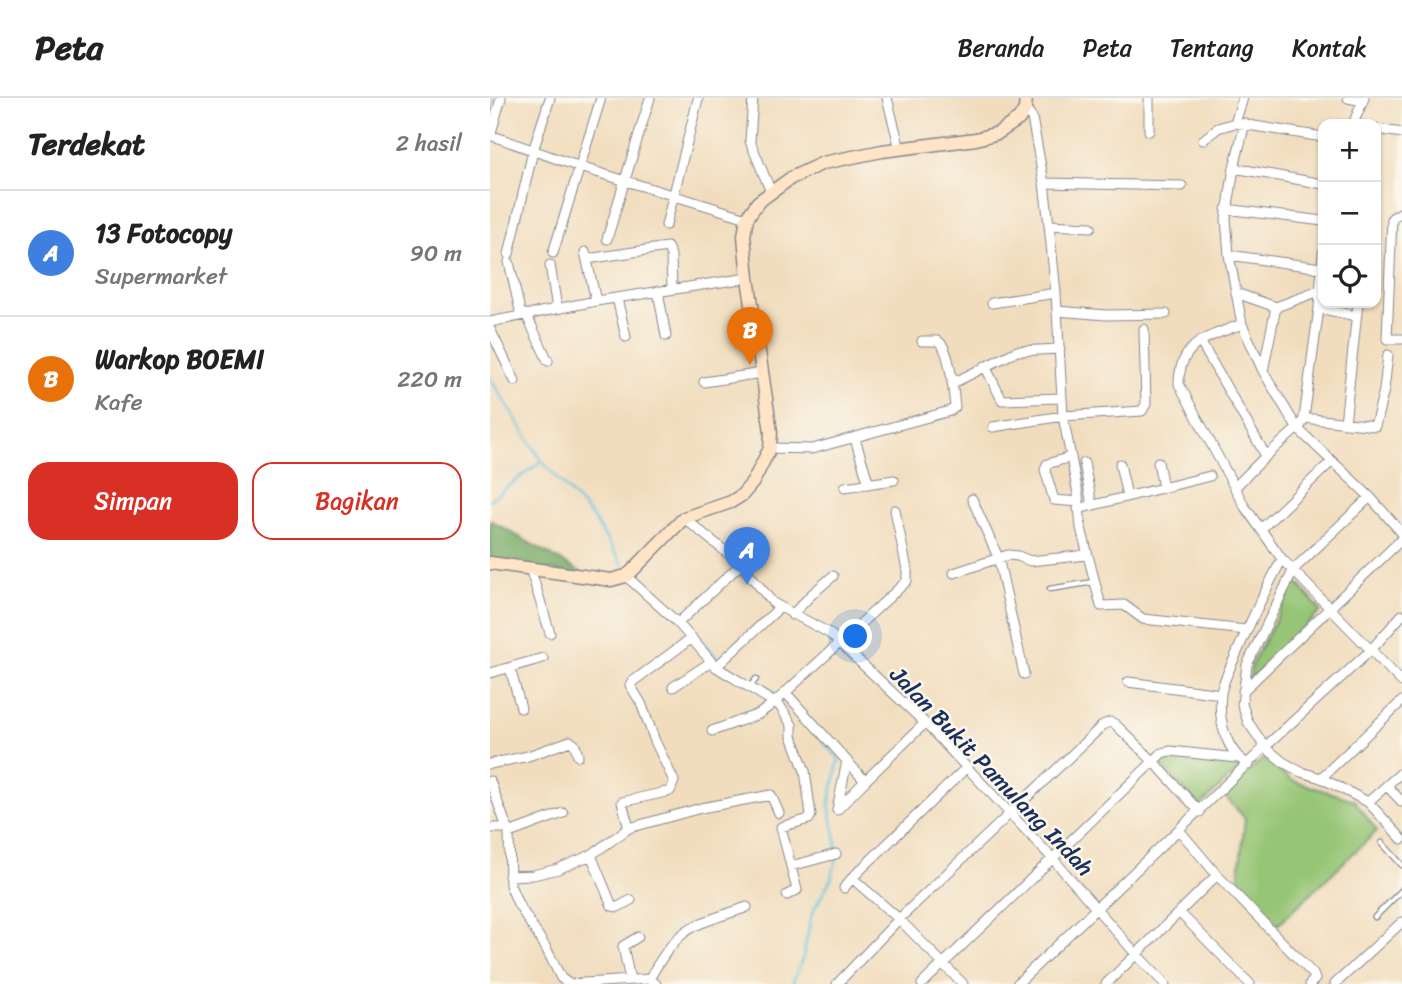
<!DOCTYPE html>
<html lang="id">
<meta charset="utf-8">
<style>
:root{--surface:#fff;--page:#f6f6f6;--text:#222;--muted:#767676;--line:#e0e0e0;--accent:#d93025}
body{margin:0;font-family:Sriracha,sans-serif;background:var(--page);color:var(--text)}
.controls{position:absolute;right:21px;top:21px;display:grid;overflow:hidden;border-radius:14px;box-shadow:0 2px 5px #0004}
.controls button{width:63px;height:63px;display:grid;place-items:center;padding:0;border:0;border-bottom:2px solid var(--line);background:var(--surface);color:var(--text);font:35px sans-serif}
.you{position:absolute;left:366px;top:539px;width:24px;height:24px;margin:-18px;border:5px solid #fff;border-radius:50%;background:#1a73e8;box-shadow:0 0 0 10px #1a73e833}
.badge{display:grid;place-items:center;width:46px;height:46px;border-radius:50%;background:var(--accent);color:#fff;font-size:23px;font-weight:700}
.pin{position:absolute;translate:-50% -58px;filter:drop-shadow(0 2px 4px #0008)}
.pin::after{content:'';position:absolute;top:37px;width:24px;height:21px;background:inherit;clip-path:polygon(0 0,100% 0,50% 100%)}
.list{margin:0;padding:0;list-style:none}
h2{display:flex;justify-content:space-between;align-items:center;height:91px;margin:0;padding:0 28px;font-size:30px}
h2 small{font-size:23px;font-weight:400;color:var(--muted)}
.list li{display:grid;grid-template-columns:46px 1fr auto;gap:21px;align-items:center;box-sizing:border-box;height:126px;padding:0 28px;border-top:2px solid var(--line)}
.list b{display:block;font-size:26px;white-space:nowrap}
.list p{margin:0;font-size:23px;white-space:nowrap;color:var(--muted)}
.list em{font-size:23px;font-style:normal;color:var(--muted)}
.actions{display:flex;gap:14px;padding:21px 28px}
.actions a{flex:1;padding:16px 0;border:2px solid var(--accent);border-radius:21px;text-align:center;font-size:24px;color:var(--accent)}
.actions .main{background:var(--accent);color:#fff}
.icon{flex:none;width:38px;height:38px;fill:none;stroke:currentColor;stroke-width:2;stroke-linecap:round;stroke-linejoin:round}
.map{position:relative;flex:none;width:912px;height:886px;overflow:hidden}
header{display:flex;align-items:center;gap:42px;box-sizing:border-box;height:98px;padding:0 35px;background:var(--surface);border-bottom:2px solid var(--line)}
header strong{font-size:33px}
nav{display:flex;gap:38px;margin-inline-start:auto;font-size:24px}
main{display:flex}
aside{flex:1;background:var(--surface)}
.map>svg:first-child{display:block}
</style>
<header>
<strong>Peta</strong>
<nav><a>Beranda</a><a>Peta</a><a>Tentang</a><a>Kontak</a></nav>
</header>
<main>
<aside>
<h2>Terdekat<small>2 hasil</small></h2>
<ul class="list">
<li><span class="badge" style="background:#3f7fe0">A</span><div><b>13 Fotocopy</b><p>Supermarket</p></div><em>90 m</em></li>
<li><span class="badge" style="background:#e8710a">B</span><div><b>Warkop BOEMI</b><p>Kafe</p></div><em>220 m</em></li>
</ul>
<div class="actions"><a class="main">Simpan</a><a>Bagikan</a></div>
</aside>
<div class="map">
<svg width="912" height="886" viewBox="0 0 912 886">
<rect width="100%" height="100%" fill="#fbf7ec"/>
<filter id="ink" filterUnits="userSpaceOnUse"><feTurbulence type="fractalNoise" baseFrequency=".0143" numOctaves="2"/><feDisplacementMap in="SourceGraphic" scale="14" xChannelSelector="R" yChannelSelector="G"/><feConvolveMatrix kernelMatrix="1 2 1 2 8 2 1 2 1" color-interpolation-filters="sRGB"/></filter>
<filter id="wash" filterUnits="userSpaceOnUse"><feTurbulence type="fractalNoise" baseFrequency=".00686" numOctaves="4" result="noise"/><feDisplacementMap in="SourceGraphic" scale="28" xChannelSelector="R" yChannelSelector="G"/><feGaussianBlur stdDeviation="1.57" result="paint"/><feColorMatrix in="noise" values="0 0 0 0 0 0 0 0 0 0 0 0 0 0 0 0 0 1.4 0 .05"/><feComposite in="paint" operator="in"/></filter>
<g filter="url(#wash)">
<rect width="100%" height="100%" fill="#f1ddbd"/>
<path fill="#96c574" stroke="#587a69" stroke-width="2" d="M806,483l25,30 -72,71 3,-18z
M677,656l70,8 5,4 -42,40 -42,-44z
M773,661l30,22 61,19 23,31 -103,97 -36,-43 7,-67 -22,-24z"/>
<path fill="#78aa66" stroke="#4a6c62" stroke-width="2" d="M0,422l97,56 -97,-15z"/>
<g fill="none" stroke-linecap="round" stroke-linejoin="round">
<path stroke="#60c3de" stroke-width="2.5" d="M0,12l4,-12
M0,280l52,83 50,56 31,48
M0,402l52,-39
M151,482l39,36
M194,522l35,40
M234,567l52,28
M296,604l53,57 -10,46 9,46
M302,886l11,-27 9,-44 19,-34 6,-22
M835,886l4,-3"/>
</g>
</g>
<g filter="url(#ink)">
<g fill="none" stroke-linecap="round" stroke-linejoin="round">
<g stroke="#86868e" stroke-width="7">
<path id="service" d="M560,491l44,-7
M260,589l6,-8
M892,745l20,22
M885,819l27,-27"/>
</g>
<g stroke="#86868e" stroke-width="11">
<path id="minor" d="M263,0l-3,43 21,51
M397,0l13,51
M858,0l15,3
M535,11l7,9 12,65 5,42 7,68 7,123 15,78 3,34 20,78 23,-1 19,14 103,11
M745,25l8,-25
M755,25l-11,45 -8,51 3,36 13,69 21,47 34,57 73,69 32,36
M863,26l11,-26
M886,31l26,4
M659,33v-33
M0,37l90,32 167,51
M0,38l11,-38
M713,42l15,-12 17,-5 88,14
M744,70l89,16
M554,85l138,3
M736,111l97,12
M912,114l-10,6 -5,121h15
M176,127l32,-126
M559,127l42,2
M117,141l43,-141
M95,154l11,49
M63,155l48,-155
M19,156l24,-103 17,-53
M739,157l92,13
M97,161l80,-12 4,8 1,34
M19,164l12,53
M60,167l7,43
M168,193l8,45
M746,195l40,14 43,-16
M127,200l9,39
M502,205l64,-10
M829,210l37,8
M567,213l49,4 60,-1
M36,216l22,47
M0,224l106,-21 152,-23
M752,226c-33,13 -63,18 -63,60l66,123 37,52 120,123
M0,231l25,52
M710,243l66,115
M495,268l17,34 59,-2
M773,273l13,-64
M214,284l58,-9
M463,285l64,-32 43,-2
M814,320l71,8 9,-36 4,-35
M855,325l13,-120
M503,329l70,-11 79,-5 4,-7 -2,-75
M365,341l14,45
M280,350l42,1 138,-38 5,-4c-2,-15 -4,-58 -17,-66h-16
M581,359l-24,7 -2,6 9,30 25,2
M668,364l5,25
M594,365l8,42
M630,366l7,32
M355,389l49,-7
M745,389l31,-31 35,-31 3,-7 15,-110 4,-55
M880,399l-76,72 -47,96 -5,39 6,18 17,25 18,15 18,10 20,6 47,24 34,37
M482,401l26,58 26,117
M588,411l132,-33
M194,420l57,46 32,39 56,30 96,90 128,136 83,95 29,30
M771,431l70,-67
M40,470l20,65
M464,475l54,-18 10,1 12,5 57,-6
M136,478l52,47 38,44 64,39 12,19v11l13,35 6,44 -2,4 -28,8 16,63 -10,5
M302,517l20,-21 21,-18
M188,525l63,-59
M226,569l63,-59
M20,570l11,40
M0,575l53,-15
M638,584l93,12
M183,589l38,-25
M753,593l158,-151 1,-5
M295,594l80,89 60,-58
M222,633l47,-17 16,-12 132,-121v-11l-12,-60
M0,666l38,-8 42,-15 5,4 3,11
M759,667c-24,-14 -31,-45 -28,-72 2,-12 9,-25 14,-36 14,-33 30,-66 47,-98
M831,680l81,-77
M0,683l19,52 1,52 8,19 28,44 15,30 8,6 80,-5 7,5
M897,688l15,16
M878,704l34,-30
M347,712l10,-49
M347,712l28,-29
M0,730h18
M139,730l-7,-26 48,-11 4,-10 -19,-40 -14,-38 -11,-18 2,-3 60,-44
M689,732l38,45 96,99 2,5 -5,5
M19,735l54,-20
M101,757l21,51 6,1 13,-7
M301,768l45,-12
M19,778l24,-1 25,-6 33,-14 38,-27 72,-20 70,-13 8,18
M354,790l8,-10
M689,814l71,72
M159,881c11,-18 23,-40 42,-51 16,-9 38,-14 56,-21
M140,882l-7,-34 15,-9
M347,886l62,-65 204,-194 7,-3 5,2 38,37 47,51
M432,886l240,-231 8,-2 68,7
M473,886l-64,-65 -47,-41 115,-111
M527,886l248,-237 106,-97 31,-35
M616,886l111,-109
M845,886l67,-62"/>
</g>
<g stroke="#86868e" stroke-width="15">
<path id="secondary" d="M0,465l121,17 15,-4 5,-4 53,-54 47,-16 11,-7 11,-13 17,-34 1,-16 -23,-154 -4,-42 3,-18 11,-16 33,-24 32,-15 59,-12 94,-12 22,-6 21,-14 6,-10 1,-11"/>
</g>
<use href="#service" stroke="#fff" stroke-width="4.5"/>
<use href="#minor" stroke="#fff" stroke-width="9"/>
<use href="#secondary" stroke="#ffe4c6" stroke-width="12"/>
</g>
</g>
<g text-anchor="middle" stroke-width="5" stroke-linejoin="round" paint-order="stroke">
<g font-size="23" fill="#1b2f5e" stroke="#fbf7ec">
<text transform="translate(502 673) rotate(46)" y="8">Jalan Bukit Pamulang Indah</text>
</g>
</g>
</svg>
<div class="controls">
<button>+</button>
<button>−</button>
<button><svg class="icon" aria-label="locate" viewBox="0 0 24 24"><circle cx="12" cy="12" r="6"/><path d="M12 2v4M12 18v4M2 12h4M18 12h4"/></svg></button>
</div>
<div class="you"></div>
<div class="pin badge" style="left:257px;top:487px;background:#3f7fe0">A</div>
<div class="pin badge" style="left:260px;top:267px;background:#e8710a">B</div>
</div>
</main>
